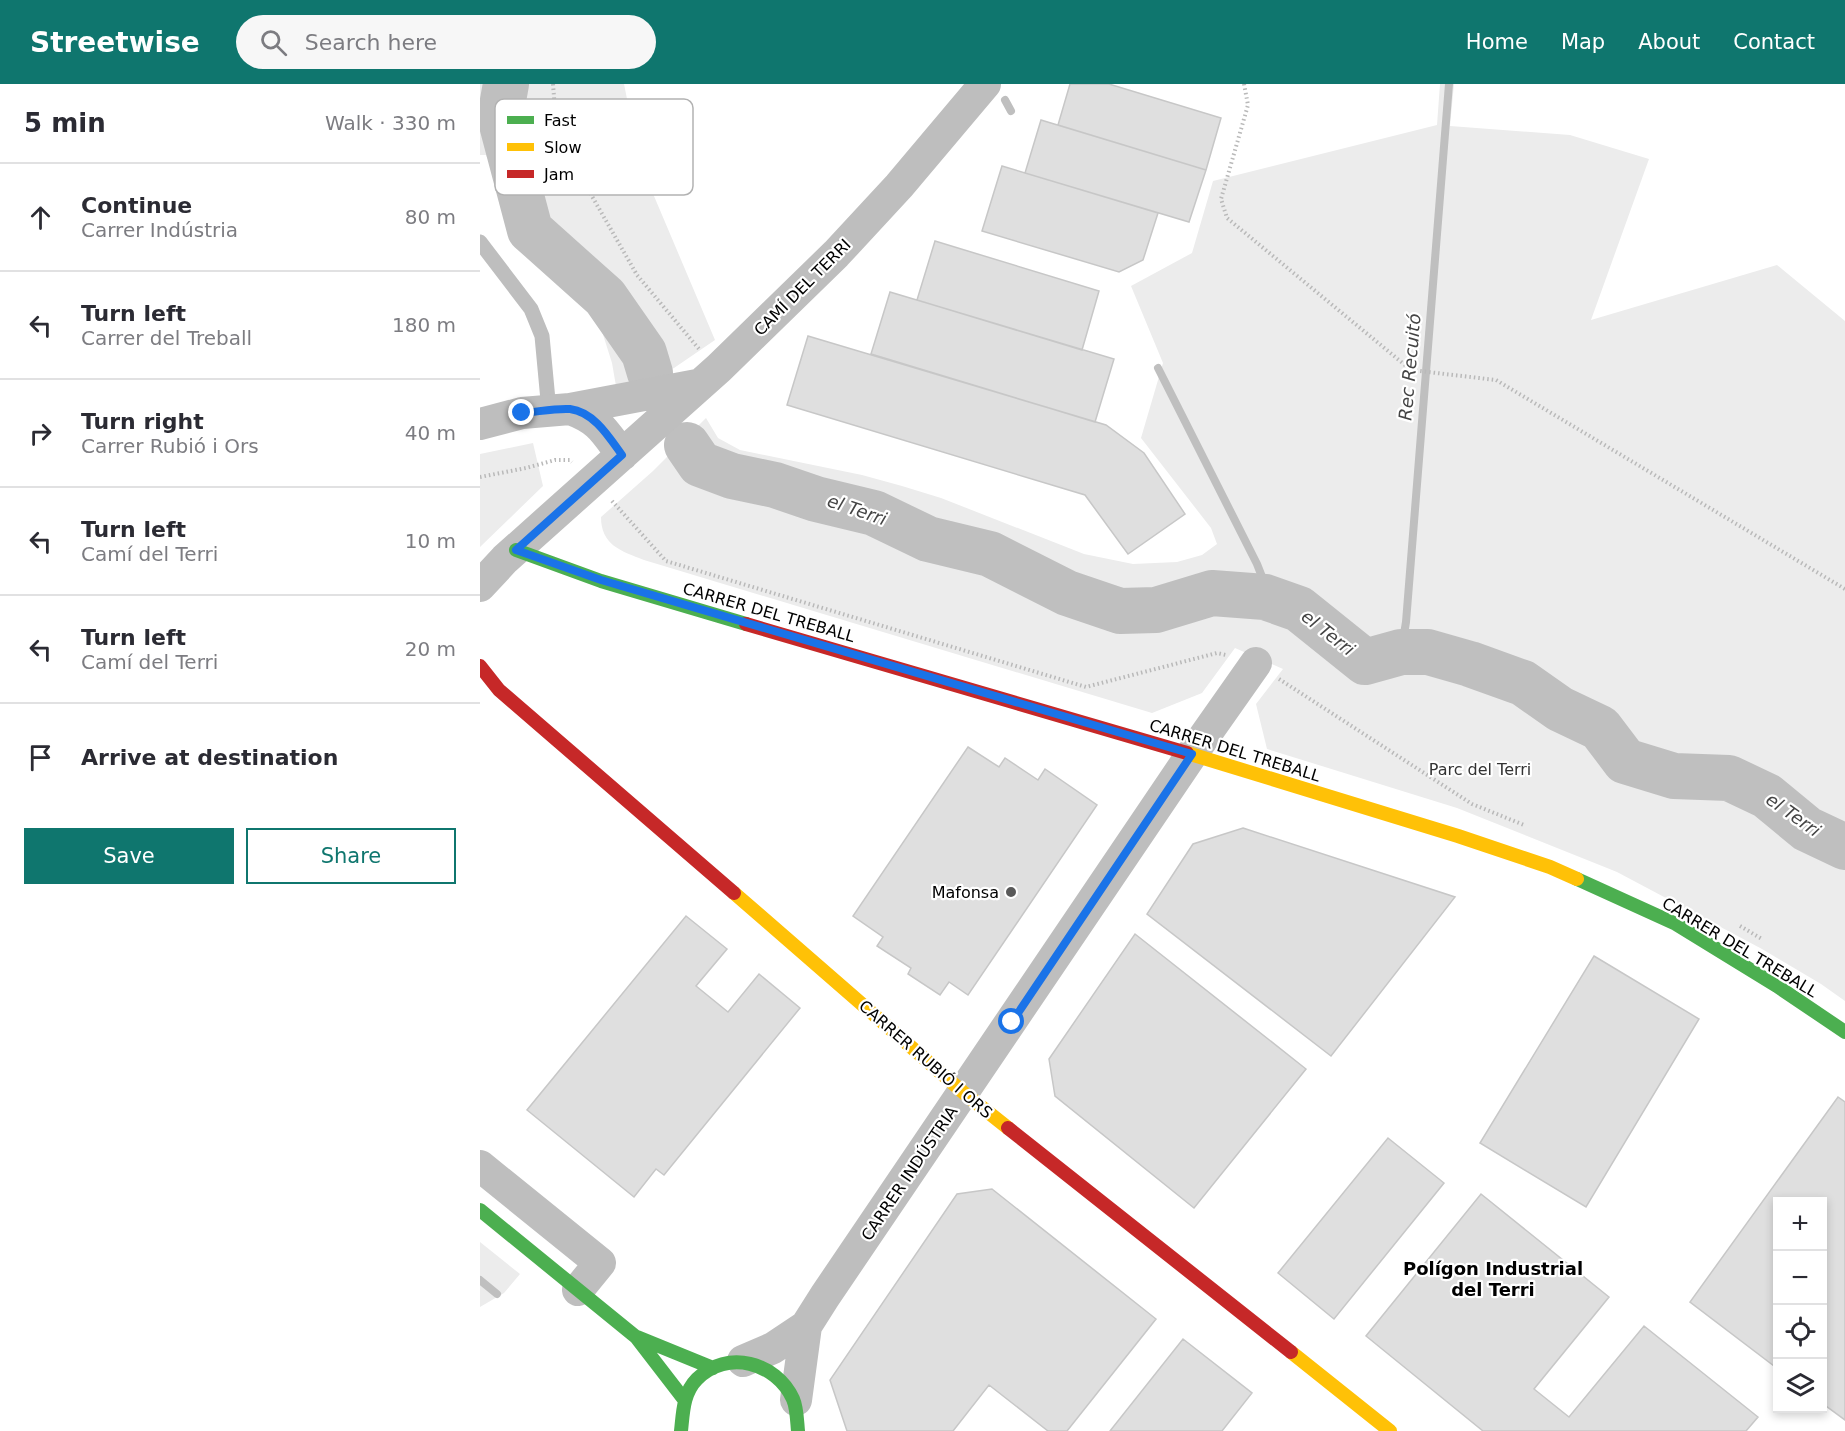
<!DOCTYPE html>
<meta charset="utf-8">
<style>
:root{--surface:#fff;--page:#f7f7f7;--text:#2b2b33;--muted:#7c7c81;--line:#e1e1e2;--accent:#0f766e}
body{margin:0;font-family:"DejaVu Sans",sans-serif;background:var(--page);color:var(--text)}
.controls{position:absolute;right:18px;bottom:18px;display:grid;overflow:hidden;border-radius:0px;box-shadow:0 3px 9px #0003}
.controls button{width:54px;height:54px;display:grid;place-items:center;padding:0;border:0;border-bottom:2px solid var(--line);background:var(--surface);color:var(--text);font:30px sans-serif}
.stop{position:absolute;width:18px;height:18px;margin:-14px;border:4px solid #1a73e8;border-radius:50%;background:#fff}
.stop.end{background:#1a73e8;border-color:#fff;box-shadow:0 2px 6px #0008}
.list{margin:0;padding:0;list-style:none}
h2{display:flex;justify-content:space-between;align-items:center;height:78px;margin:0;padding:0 24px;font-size:26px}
h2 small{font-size:20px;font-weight:400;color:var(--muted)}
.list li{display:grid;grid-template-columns:39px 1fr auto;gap:18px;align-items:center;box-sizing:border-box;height:108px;padding:0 24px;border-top:2px solid var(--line)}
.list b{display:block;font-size:22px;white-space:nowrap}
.list p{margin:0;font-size:20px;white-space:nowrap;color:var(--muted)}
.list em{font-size:20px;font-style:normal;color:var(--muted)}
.actions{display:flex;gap:12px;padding:18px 24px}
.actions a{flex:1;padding:14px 0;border:2px solid var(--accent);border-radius:0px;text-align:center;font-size:21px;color:var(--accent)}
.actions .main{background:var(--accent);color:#fff}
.icon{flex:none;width:33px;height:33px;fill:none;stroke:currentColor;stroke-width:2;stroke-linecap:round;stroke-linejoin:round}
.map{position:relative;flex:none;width:1365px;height:1347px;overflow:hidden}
header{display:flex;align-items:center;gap:36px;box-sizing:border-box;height:84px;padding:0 30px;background:var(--accent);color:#fff}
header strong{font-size:28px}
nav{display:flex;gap:33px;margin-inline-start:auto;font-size:21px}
.search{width:420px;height:54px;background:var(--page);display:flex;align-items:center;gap:15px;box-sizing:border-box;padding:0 21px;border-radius:33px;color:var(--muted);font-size:22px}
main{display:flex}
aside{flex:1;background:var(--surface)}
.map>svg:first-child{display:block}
</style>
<header>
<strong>Streetwise</strong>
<div class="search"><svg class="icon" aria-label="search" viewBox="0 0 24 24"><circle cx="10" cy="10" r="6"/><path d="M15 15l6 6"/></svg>Search here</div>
<nav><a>Home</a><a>Map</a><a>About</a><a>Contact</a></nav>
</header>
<main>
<aside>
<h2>5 min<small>Walk · 330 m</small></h2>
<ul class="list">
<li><svg class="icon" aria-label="ahead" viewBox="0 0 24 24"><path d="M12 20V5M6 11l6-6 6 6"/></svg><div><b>Continue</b><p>Carrer Indústria</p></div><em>80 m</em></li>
<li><svg class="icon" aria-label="left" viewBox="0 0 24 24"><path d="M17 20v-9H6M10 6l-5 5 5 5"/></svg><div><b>Turn left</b><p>Carrer del Treball</p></div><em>180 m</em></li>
<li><svg class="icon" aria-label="right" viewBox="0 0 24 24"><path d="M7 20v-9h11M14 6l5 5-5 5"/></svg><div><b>Turn right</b><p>Carrer Rubió i Ors</p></div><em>40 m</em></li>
<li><svg class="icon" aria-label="left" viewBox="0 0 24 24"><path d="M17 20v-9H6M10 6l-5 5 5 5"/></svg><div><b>Turn left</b><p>Camí del Terri</p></div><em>10 m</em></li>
<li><svg class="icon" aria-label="left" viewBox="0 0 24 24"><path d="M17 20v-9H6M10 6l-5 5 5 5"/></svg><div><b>Turn left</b><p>Camí del Terri</p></div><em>20 m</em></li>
<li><svg class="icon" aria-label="arrive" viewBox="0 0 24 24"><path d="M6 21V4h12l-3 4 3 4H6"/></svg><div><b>Arrive at destination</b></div></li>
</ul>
<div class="actions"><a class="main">Save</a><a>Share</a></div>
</aside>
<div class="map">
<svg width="1365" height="1347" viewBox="0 0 1365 1347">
<rect width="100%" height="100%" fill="#fff"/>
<path fill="#ececec" d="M0,0h144l16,79 75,177 -41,28 -14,7 -44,11 -4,-23 -12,-38 -57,-63 -28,-39 -29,-68h-6z
M960,0h14l-4,42 120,9 79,24 -58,161 186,-55 68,56v680l-24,-17 -59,-35 -145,-77 -160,-64 -190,-59 -11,-45 27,-35 -48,-21 -33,45 -50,20 -508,-153c-23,-9 -43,-15 -43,-43l52,-46 53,-53 12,20 22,12 122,25 40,11 39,12 143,56 49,10 44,-2 25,-7 15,-11 -6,-16 -70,-90 22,-75 -32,-77 61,-33 21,-72 224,-56z
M53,359l10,43 -63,61v-93z
M0,1158l40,32 -16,19 -24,14z"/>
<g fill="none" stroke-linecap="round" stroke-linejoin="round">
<path stroke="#bfbfbf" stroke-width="8" d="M525,16l6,11
M678,284l99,196 9,23 -1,10
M921,568l5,-30 43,-538
M0,1196l17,14"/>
<path stroke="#bfbfbf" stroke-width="46" d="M26,0l-6,33 30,113 75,67 39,56 6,20
M207,361l13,19 32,12 43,9 41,14 58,14 54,26 62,15 77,39 53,18 36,-1 56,-17 53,4 34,12 66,53 36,-10h27l42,12 53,19 37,26 40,19 25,33 49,15 55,2 38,18 40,33 38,18"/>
</g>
<path fill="#dfdfdf" stroke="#c7c7c7" stroke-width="1.5" d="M590,0h39l112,34 -15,52 -148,-45z
M561,36l165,50 -17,52 -164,-49z
M522,82l156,47 -15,47 -24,12 -137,-41z
M455,157l164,50 -17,59 -165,-50z
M410,208l224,67 -19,63 -224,-68z
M328,252l298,89 38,28 41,61 -57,40 -43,-59 -298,-90z
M488,663l31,20 6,-9 33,22 7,-11 52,36 -129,190 -19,-13 -9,13 -32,-21 3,-6 -34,-22 6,-9 -30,-21z
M763,744l212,69 -124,159 -184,-142 46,-70z
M206,832l41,33 -31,37 32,26 31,-38 41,34 -136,167 -8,-6 -22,28 -107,-87z
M655,850l171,135 -112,139 -139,-112 -6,-37z
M1114,872l105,63 -113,188 -106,-64z
M1358,1013l7,5v318l-23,-17v-201h-44v167l-88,-67z
M908,1054l56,45 -110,136 -56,-46z
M512,1105l164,130 -89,112h-19l-59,-46 -36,46h-106l-17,-51 127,-186z
M1001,1110l128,103 -75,92 35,28 75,-91 114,91 -12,14h-263l-117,-95z
M703,1255l69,54 -30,38h-112z"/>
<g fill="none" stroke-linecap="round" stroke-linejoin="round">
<path stroke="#b9b9b9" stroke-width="4" stroke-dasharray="1.5 3" stroke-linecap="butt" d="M73,0l2,26 14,46 68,119 62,74
M764,0l4,21 -27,94 6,19 184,152 85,10 349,209
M0,393l46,-9 29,-8h15l2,2
M132,417l54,60 420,126 131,-34 9,2
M799,595l193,125 52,21
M1260,842l22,13"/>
<path stroke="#bebebe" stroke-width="15" d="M0,158l51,67 11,27 7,75"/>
<path stroke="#bebebe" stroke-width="32" d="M90,325c30,11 34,22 52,46
M0,340l42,-11 48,-4 127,-24
M0,502l25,-27 214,-191 117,-114 63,-68 86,-102
M0,1082l120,97 -22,27
M263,1277l30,-13 33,-22
M316,1316l10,-74 19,-30 367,-542 64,-91"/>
<path stroke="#4caf50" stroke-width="14" d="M36,466l85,31 145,43
M1097,795l99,45 101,62 68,46
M0,1126l156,127 47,61
M157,1253l76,31
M201,1347c2,-18 2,-38 16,-52 30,-30 79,-17 96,20 4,9 4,22 5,32"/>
<path stroke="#ffc107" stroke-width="14" d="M707,669l271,83 92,31 27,12
M254,809l230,200 44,35
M811,1268l99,79"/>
<path stroke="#c62828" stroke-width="14" d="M266,540l441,129
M0,582l19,24 235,203
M528,1044l283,224"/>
</g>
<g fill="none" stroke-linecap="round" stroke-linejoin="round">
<path stroke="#1a73e8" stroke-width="8" d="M42,329c15,-1 33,-5 48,-4 24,3 39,28 52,46l-106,95 85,30 591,174 -180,268"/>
</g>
<circle fill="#595959" stroke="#fff" stroke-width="2" cx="531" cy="808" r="6"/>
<g text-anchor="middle" stroke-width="4.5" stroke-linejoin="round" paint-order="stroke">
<g font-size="16" fill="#000" stroke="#fff">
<text transform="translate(322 203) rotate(-45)" y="6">CAMÍ DEL TERRI</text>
<text transform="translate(289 528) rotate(16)" y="6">CARRER DEL TREBALL</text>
<text transform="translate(755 666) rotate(17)" y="6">CARRER DEL TREBALL</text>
<text transform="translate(1260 863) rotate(31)" y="6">CARRER DEL TREBALL</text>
<text transform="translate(446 975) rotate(41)" y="6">CARRER RUBIÓ I ORS</text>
<text transform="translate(429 1089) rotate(-56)" y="6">CARRER INDÚSTRIA</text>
</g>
<g font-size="16" fill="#333" stroke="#fff">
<text x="1000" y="691">Parc del Terri</text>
</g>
<g font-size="16" fill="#000" stroke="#fff" text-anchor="end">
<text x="519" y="814">Mafonsa</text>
</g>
<g font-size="18" font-style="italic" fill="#444" stroke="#fff">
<text transform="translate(930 283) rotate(-85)" y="6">Rec Recuitó</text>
<text transform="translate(377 426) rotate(19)" y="6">el Terri</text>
<text transform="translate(848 549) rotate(38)" y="6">el Terri</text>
<text transform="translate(1313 731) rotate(35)" y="6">el Terri</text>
</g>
<g font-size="18" font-weight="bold" fill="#000" stroke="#fff">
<text x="1013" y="1191">Polígon Industrial<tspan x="1013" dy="21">del Terri</tspan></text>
</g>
</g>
<rect x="15" y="15" width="198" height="96" rx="9" fill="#fff" stroke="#b2b2b2" stroke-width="1.5"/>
<rect x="27" y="32" width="27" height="8" fill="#4caf50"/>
<rect x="27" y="59" width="27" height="8" fill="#ffc107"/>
<rect x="27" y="86" width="27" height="8" fill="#c62828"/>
<g font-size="16" fill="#000">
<text x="64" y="42">Fast</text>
<text x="64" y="69">Slow</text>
<text x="64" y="96">Jam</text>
</g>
</svg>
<div class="controls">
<button>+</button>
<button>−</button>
<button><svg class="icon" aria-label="locate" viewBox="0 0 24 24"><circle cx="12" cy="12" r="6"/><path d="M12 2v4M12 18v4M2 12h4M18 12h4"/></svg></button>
<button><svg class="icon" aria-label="layers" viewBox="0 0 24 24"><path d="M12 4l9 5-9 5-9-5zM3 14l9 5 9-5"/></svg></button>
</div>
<div class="stop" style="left:532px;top:938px"></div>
<div class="stop end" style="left:42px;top:329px"></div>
</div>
</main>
